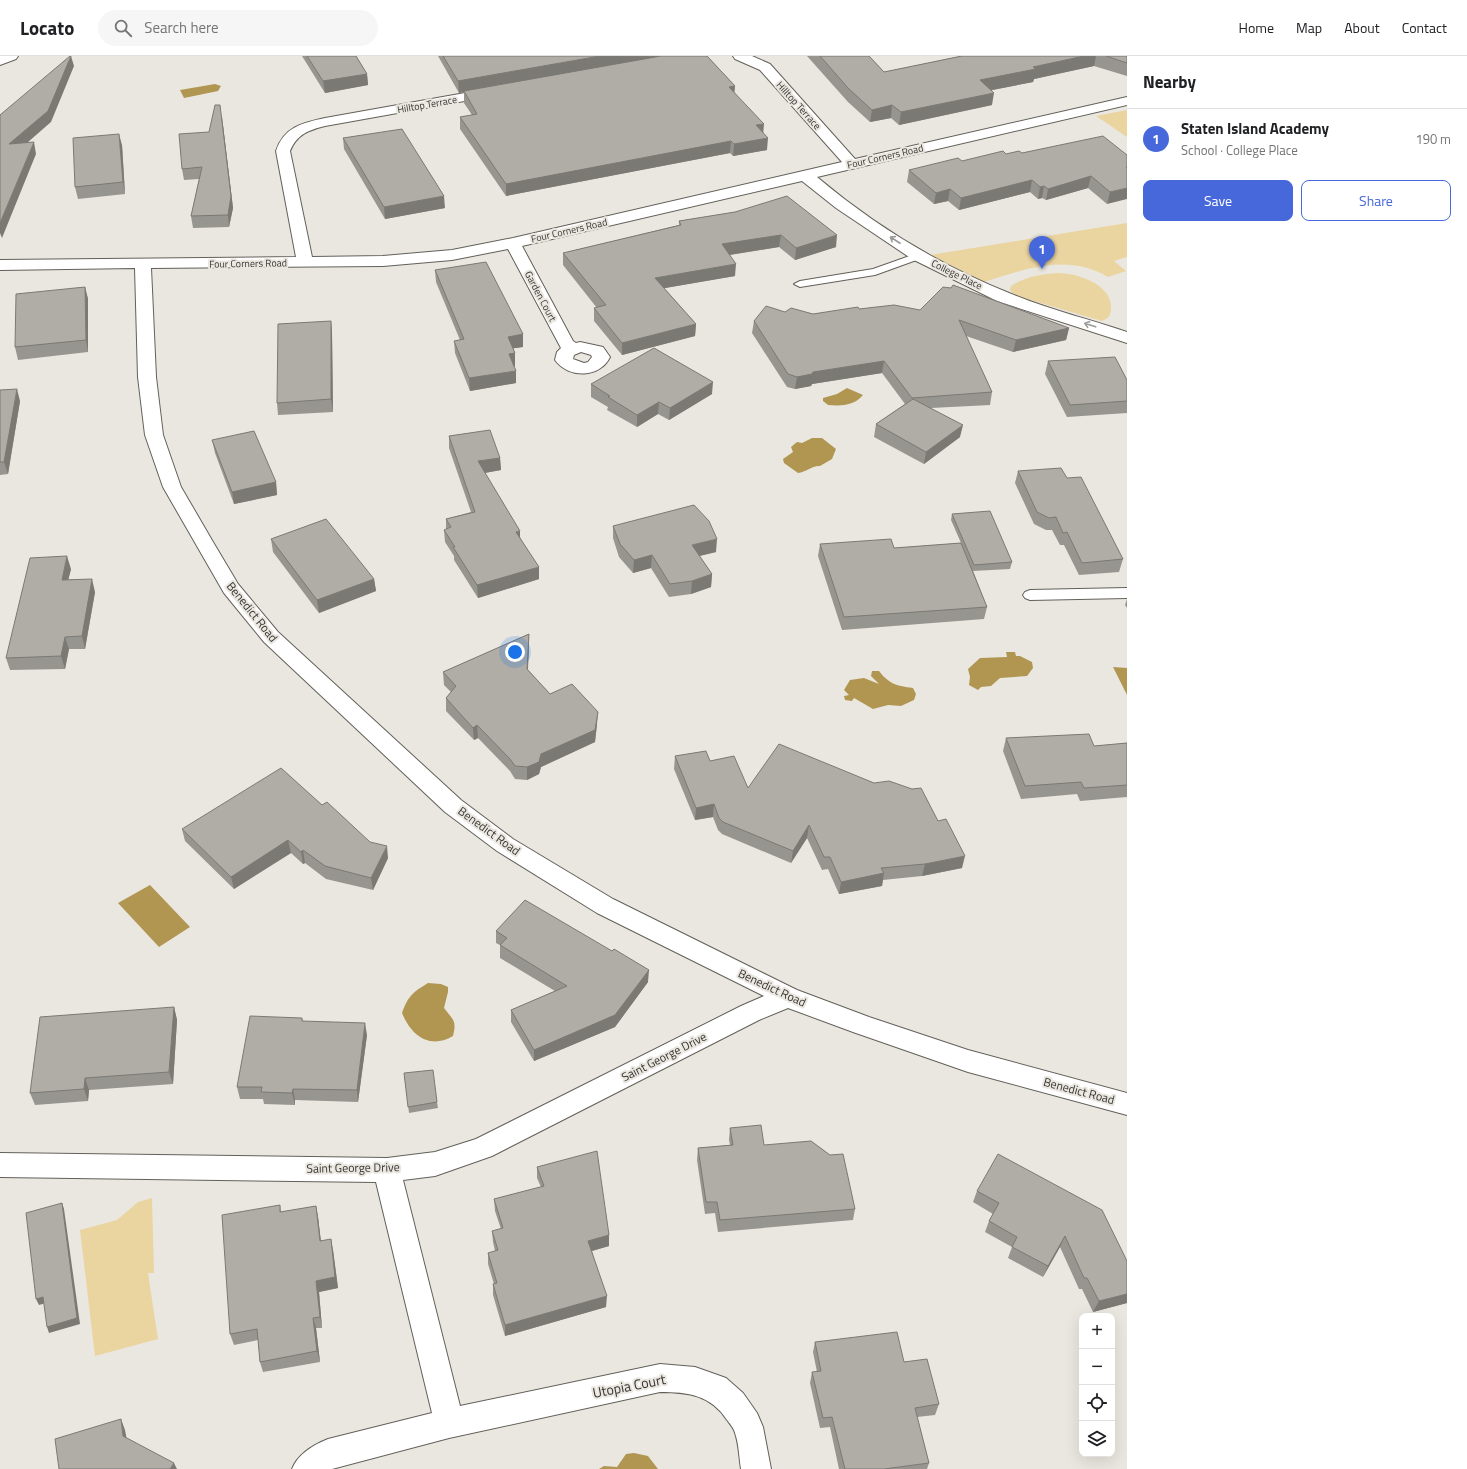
<!DOCTYPE html>
<meta charset="utf-8">
<style>
:root{--surface:#fff;--page:#f6f6f6;--text:#202124;--muted:#757577;--line:#e0e0e0;--accent:#4768db}
body{margin:0;font-family:"Titillium Web",sans-serif;background:var(--page);color:var(--text)}
.controls{position:absolute;right:12px;bottom:12px;display:grid;overflow:hidden;border-radius:8px;box-shadow:0 4px 16px #0002}
.controls button{width:36px;height:36px;display:grid;place-items:center;padding:0;border:0;border-bottom:1px solid var(--line);background:var(--surface);color:var(--text);font:20px sans-serif}
.you{position:absolute;left:515px;top:596px;width:14px;height:14px;margin:-10px;border:3px solid #fff;border-radius:50%;background:#1a73e8;box-shadow:0 0 0 6px #1a73e833}
.badge{display:grid;place-items:center;width:26px;height:26px;border-radius:50%;background:var(--accent);color:#fff;font-size:13px;font-weight:700}
.pin{position:absolute;translate:-50% -33px;filter:drop-shadow(0 1px 2px #0008)}
.pin::after{content:'';position:absolute;top:21px;width:14px;height:12px;background:inherit;clip-path:polygon(0 0,100% 0,50% 100%)}
.list{margin:0;padding:0;list-style:none}
h2{display:flex;justify-content:space-between;align-items:center;height:52px;margin:0;padding:0 16px;font-size:17px}
h2 small{font-size:13px;font-weight:400;color:var(--muted)}
.list li{display:grid;grid-template-columns:26px 1fr auto;gap:12px;align-items:center;box-sizing:border-box;height:60px;padding:0 16px;border-top:1px solid var(--line)}
.list b{display:block;font-size:15px;white-space:nowrap}
.list p{margin:0;font-size:13px;white-space:nowrap;color:var(--muted)}
.list em{font-size:13px;font-style:normal;color:var(--muted)}
.actions{display:flex;gap:8px;padding:12px 16px}
.actions a{flex:1;padding:9px 0;border:1px solid var(--accent);border-radius:8px;text-align:center;font-size:14px;color:var(--accent)}
.actions .main{background:var(--accent);color:#fff}
.icon{flex:none;width:22px;height:22px;fill:none;stroke:currentColor;stroke-width:2;stroke-linecap:round;stroke-linejoin:round}
.map{position:relative;flex:none;width:1127px;height:1413px;overflow:hidden}
header{display:flex;align-items:center;gap:24px;box-sizing:border-box;height:56px;padding:0 20px;background:var(--surface);border-bottom:1px solid var(--line)}
header strong{font-size:19px}
nav{display:flex;gap:22px;margin-inline-start:auto;font-size:14px}
.search{width:280px;height:36px;background:var(--page);display:flex;align-items:center;gap:10px;box-sizing:border-box;padding:0 14px;border-radius:22px;color:var(--muted);font-size:15px}
main{display:flex}
aside{flex:1;background:var(--surface)}
.map>svg:first-child{display:block}
</style>
<header>
<strong>Locato</strong>
<div class="search"><svg class="icon" aria-label="search" viewBox="0 0 24 24"><circle cx="10" cy="10" r="6"/><path d="M15 15l6 6"/></svg>Search here</div>
<nav><a>Home</a><a>Map</a><a>About</a><a>Contact</a></nav>
</header>
<main>
<div class="map">
<svg width="1127" height="1413" viewBox="0 0 1127 1413">
<rect width="100%" height="100%" fill="#eae7e0"/>
<path fill="#ead5a1" d="M1127,54v27l-31,-21z
M1127,167v34l-13,4 12,10 -18,6c-41,-24 -82,-8 -124,5l-54,-27z
M1058,217c19,0 53,11 53,34 0,8 -2,11 -9,14l-82,-24 -6,-2 -4,-5 1,-4c13,-9 31,-12 47,-13z
M152,1142l2,75h-6l10,66 -63,17 -15,-126 37,-10 21,-18z"/>
<path fill="#b19652" d="M215,28l6,2 -3,5 -34,7 -4,-8z
M847,332l16,7c-9,11 -22,11 -35,10l-5,-4v-3l14,-4z
M812,382h10l14,11 -4,10 -12,7c-7,-1 -14,6 -22,7l-14,-10 -1,-4 10,-7 -2,-5 6,-5 5,1z
M1006,596h9l1,4h4l12,6 1,6 -6,8 -27,2 -9,8 -10,1 -3,3 -9,-5 1,-8 -2,-8 12,-11 27,-1z
M1113,611l14,1v27z
M872,615h7c10,13 18,15 34,17l3,6 -2,6 -13,6 -13,-1 -15,4 -19,-11 -2,3 -7,-1 -1,-4 5,-1 -5,-5 6,-10 14,-2 15,6 -8,-8z
M150,829l40,42 -31,20 -41,-44z
M428,927l13,1 7,3v5l-4,16c9,12 13,12 9,28 -24,14 -42,-1 -51,-23 6,-17 11,-21 26,-30z
M634,1397l14,3 10,13h-59l5,-3 13,1 9,-13z"/>
<g fill="none" stroke-linecap="round" stroke-linejoin="round">
<g stroke="#63605a" stroke-width="2">
<path id="lane" d="M918,197l4,1 2,2 -2,2 -47,17 -75,12 -6,-3 6,-3 73,-12z
M1127,532v10l-97,2 -5,-2 -2,-3 2,-3 5,-2z"/>
</g>
<g stroke="#63605a" stroke-width="2">
<path id="street" d="M0,0h18l-2,3 -16,6z
M733,0h19l18,8 85,95 272,-62v8l-310,72c57,48 122,88 192,116 38,16 79,26 118,39v11l-130,-42 -85,-42 -76,-51 -34,-27 -280,65 51,95 3,2 4,-1 23,5 7,10c-10,21 -41,22 -55,3l2,-8 4,-4 -53,-99 -56,11 -69,6 -232,2 5,109 7,58 18,52 32,55 25,42 40,48 183,168 52,39 100,60 184,91 72,27 99,33 159,43v22l-159,-43 -115,-40 -65,-24 -29,12 -267,136 -57,20 -32,4 57,226 200,-42 35,3 31,11 17,15 14,20 6,14 8,42h-30c-2,-12 -2,-25 -6,-36 -1,-5 -5,-9 -8,-13 -16,-25 -39,-28 -67,-28l-211,46 -117,31h-40c6,-15 21,-24 36,-30l104,-26 -56,-231 -376,-5v-24l387,5 48,-6 41,-13 265,-133 23,-10 -167,-83 -100,-62 -52,-39 -181,-170 -40,-49 -61,-106 -18,-52 -7,-58 -3,-109 -135,2v-10l296,-3 -20,-106c8,-24 26,-28 49,-33l168,-30 5,1 2,3 -2,3 -173,31c-16,4 -28,8 -35,25l22,106 71,-1 69,-6 61,-12 329,-76 -82,-92 -25,-11zM581,296l10,3 1,2 -4,5 -4,1 -11,-4 1,-4z"/>
</g>
<use href="#lane" fill="#fff" fill-rule="evenodd"/>
<use href="#street" fill="#fff" fill-rule="evenodd"/>
</g>
<path fill="#97958f" d="M302,0h54l11,18 1,11 -43,8z
M438,0h269l28,30 -1,6 29,40 4,18 -34,6 -3,-3 -224,43 -46,-67v-12l12,-2 -8,-12v-11l-5,1z
M807,0h62l15,16 77,-16h166v20l-33,-10 -60,13 -1,3 -41,8v15l-93,20 -8,-7 -21,4 -22,-20z
M222,61l11,91 -4,19 -36,1 -2,-12 8,-37 -15,1 -2,-11 27,-37z
M343,82l102,70 -60,11 -41,-70z
M122,89l3,49 -47,5 -3,-12z
M1022,97l105,2 -20,49 -19,-16 -42,12 -4,-2 -4,1 -8,-7 -71,18 -11,-9 -14,3 -27,-22 2,-12 97,-16z
M735,156l101,35 -41,13 -16,-13 -49,8 5,21 -71,12 32,36 -1,12 -73,19 -28,-34v-13h3l-34,-43v-12l116,-28v-4z
M435,214l88,77 -10,1 2,5v13h-1l2,5v12l-46,8 -15,-38 -1,-12 6,-1 -24,-58z
M85,231l3,12v53l-70,8 -3,-13z
M859,253l61,1 149,18 -3,12 -53,12 -47,-16 26,56 -2,13 -59,3 29,29 -36,27 -50,-27 2,-13 29,-20 -23,-31 -70,11 -1,2 -16,3 -8,-2 -35,-54 2,-12 31,-9 28,2z
M331,265l1,12 1,79 -55,3 -1,-12z
M1048,305l79,19v33l-60,4 -22,-43z
M591,328l121,10 -43,26 -11,-6 -21,13 -30,-17 1,-3 -17,-10z
M0,334l20,11 -12,73 -8,1z
M449,380l51,22 1,12 -16,3 35,64 19,42 -61,19 -24,-38v-4l-9,-14 -1,-12 2,-1v-10l25,-7 -22,-64z
M212,384l64,42 1,13 -43,9 -19,-51z
M1018,415l49,7 56,81 -4,13 -40,3 -15,-30h-4l-8,-15h-6l-12,-6 -19,-41z
M952,458l60,48 -2,7 -37,2 14,36 -3,12 -142,11 -24,-74 2,-12 74,4 67,-5 -10,-23z
M613,470l103,26 -17,4 13,18 -1,13 -20,7 -22,3 -18,-29 -18,5 -14,-16 -6,-19z
M271,483l103,40 2,12 -57,22 -46,-61z
M71,513l-3,11 27,12 -10,57h-16l-4,20 -55,1 -4,-12z
M1127,543v9l-2,-3z
M529,578v13l-1,23 22,24 47,30 -2,18 -54,25 -2,7 -12,6 -12,-1 -5,-8 -32,-33 -4,2 -28,-29v-13l5,-6 -7,-7 -1,-13z
M1006,682l88,8 33,-3v54l-47,4 -3,-7 -56,5 -18,-48z
M675,700l35,5 38,27 214,80 -40,8 -39,4 -1,6 -43,8 -11,-25 -6,1 -15,-32 -16,25 -69,-29 -4,-4 -5,-13 -18,3 -21,-51z
M322,749l66,53 -15,32 -47,-11 -21,-16 -2,1 -12,-11 -57,36 -49,-48 -3,-12z
M496,875l152,51 -33,45 -81,34 -23,-39v-12l44,-19 -55,-33v-13l-4,-2z
M174,951l3,13 -4,64 -84,6 -1,11 -53,4 -5,-12z
M302,962l1,3 64,14 -9,67 -63,-2v5l-31,-1 -1,-5h-23l-3,-12z
M404,1017l33,29 1,6 -29,5z
M730,1072l34,17 91,64 -2,11 -135,12 -3,-19 -10,1 -8,-54 1,-12 32,-3 -1,-5z
M537,1111l72,79 -17,5 14,56 -101,29 -12,-41v-11h1l-6,-20v-11l7,-2 -2,-9 -1,-11 9,-2 -6,-18 -1,-12 47,-12 -4,-9z
M977,1135l150,70v42l-34,9 -11,-23h-3l-19,-42 -17,30 -35,-19 4,-11 -27,-15 4,-11 4,-7 -20,-12z
M280,1149l1,7 35,-6 2,11 3,24 12,9 5,38 -19,4 3,36h-6l4,34 -57,10 -3,-10 -2,-22 -24,5 -4,-11z
M815,1286l89,20 35,42 -4,11 -18,2 12,46 -2,6h-88l-9,-42 -10,1 -10,-45 2,-11h5l-4,-20z"/>
<path fill="#7b7974" d="M71,0l3,10 -23,56 -39,34 -3,-12z
M600,0h62l-203,37 -1,-12z
M1084,0h12l-2,10 -60,13 -1,3 -56,11 3,-13 53,-13z
M367,18l1,11 -43,8 -2,-12z
M735,30l-1,11 -5,-10z
M994,37l-2,12 -93,20 2,-13z
M892,49l-1,13 -21,4 2,-12z
M222,61l11,91 -4,19 -1,-12z
M764,68l-1,11 -7,-10z
M119,78l3,11 3,49 -2,-12z
M768,82l-1,12 -34,6 1,-12z
M731,85l-1,12 -224,43v-12z
M34,86l2,12 -34,84 -2,-5v-10z
M1091,120l-3,12 -42,12 2,-11z
M1032,124l-2,12 -71,18 2,-12z
M1044,130l-2,12 -4,1 2,-12z
M1127,132v11l-20,5 3,-12z
M950,133l-2,12 -14,3 2,-11z
M444,140l1,12 -60,11 -1,-12z
M781,179l-2,12 -57,9v-12z
M837,179l-1,12 -41,13 1,-12z
M736,208l-1,12 -81,14 1,-12z
M85,231l3,12v53l-2,-12z
M331,265l1,12 1,79 -2,-13z
M696,268l-1,12 -73,19v-12z
M1069,272l-3,12 -53,12 3,-12z
M523,278v13l-14,2 -1,-12z
M515,297v13l-6,1v-13z
M884,305l-2,12 -70,11 -1,2 -16,3 2,-12 16,-5z
M516,315v12l-46,8 -1,-13z
M713,326l-1,12 -43,26 1,-12z
M17,333l3,12 -12,73 -4,-12z
M659,346l-1,12 -21,13v-12z
M963,369l-3,12 -36,27 2,-12z
M500,402l1,12 -23,4v-13z
M276,426l1,13 -43,9 -2,-12z
M520,475v12l-4,-11z
M717,483l-1,13 -25,6 1,-13z
M652,499l-1,13 -18,5 1,-13z
M67,500l4,13 -6,24 -3,-13z
M539,511v12l-61,19 -1,-13z
M712,518l-1,13 -20,7 1,-13z
M92,523l3,13 -10,57 -3,-13z
M374,523l2,12 -57,22 -2,-13z
M529,578v13l-2,34v-12z
M65,581l4,12 -4,20 -4,-13z
M598,656l-1,12 -2,18 -54,25 -2,7 -12,6v-13l14,-13z
M477,669l1,13 -4,2 -1,-12z
M714,748l-1,13 -18,3 1,-12z
M809,769l-2,13 -16,25 2,-12z
M288,784l3,13 -57,36 -3,-12z
M387,790l1,12 -15,32 -2,-12z
M303,794l2,13 -2,1 -2,-12z
M965,800l-3,12 -40,8 3,-12z
M884,817l-2,13 -43,8 2,-12z
M649,914l-1,12 -33,45 -81,34v-11z
M174,951l3,13 -4,64 -4,-12z
M365,967l2,12 -9,67 -1,-12z
M85,1022l4,12 -1,11 -4,-12z
M293,1033l2,11v5l-3,-12z
M62,1147l2,6 16,115 -31,9 -2,-6z
M316,1150l2,11 4,35 -2,-11z
M609,1179v11l-21,6v-11z
M1065,1180l-5,11 -17,30 5,-11z
M331,1183l2,11 5,38 -19,4 3,36 -2,-11 -4,-36z
M1127,1238v9l-34,9 6,-11z
M607,1240l-1,11 -101,29v-11z
M43,1241l3,6 -7,2 -3,-6z
M313,1262l3,10 4,34 -3,-11z
M121,1363l4,11 3,16 -5,-10z
M174,1407l3,6h-7z"/>
<path fill="#b0ada6" stroke="#7b7974" d="M70,0h1l-23,55 -39,33 25,-2 -34,81v-108z
M307,0h49l11,18 -44,7z
M443,0h157l-142,25z
M661,0h46l28,30 -6,1 35,37 -8,1 12,13 -34,6 -3,-3 -225,43 -46,-67 17,-3 -13,-23z
M820,0h49l15,16 78,-16h122l-51,11 3,2 -56,11 14,13 -93,19 -9,-7 -20,5 -23,-21z
M1106,0h21v7z
M215,49h5l11,91 -3,19 -37,1 11,-49 -20,2 -3,-35 30,-2z
M402,73l42,67 -60,11 -41,-69z
M119,78l4,48 -48,5 -2,-49z
M1103,80l24,19v12h-1l1,1v20l-17,4 -19,-16 -43,13 -4,-3 -4,1 -8,-7 -71,18 -11,-9 -14,4 -27,-23 49,-12 4,3 41,-10 3,3 13,-3 3,2z
M787,140l50,39 -41,13 -15,-13 -59,9 14,20 -81,14 41,46 -74,19 -28,-35 12,-3 -43,-52 118,-28 -2,-4 56,-9z
M486,206l37,72 -15,3 7,16 -6,1 7,17 -47,7 -15,-37 10,-2 -29,-69z
M953,229l116,43 -53,12 -57,-20 33,72 -80,6 -28,-37 -71,11 -1,2 -15,3 -9,-3 -34,-53 12,-15 19,6 6,-4 22,6 45,-7 1,2 35,-4 26,5 23,-23 8,1z
M85,231l1,53 -71,7 1,-53z
M331,265v78l-54,4 1,-79z
M654,292l59,34 -43,26 -11,-6 -22,13 -29,-18 2,-1 -19,-12z
M1115,301l12,23v21l-57,4 -22,-44z
M17,333l-13,73h-4v-72z
M913,343l50,26 -37,27 -50,-28z
M490,374l10,28 -22,3 42,70 -4,1 23,35 -62,18 -24,-38h2l-11,-17 7,-3 -5,-8 29,-7 -26,-76z
M254,375l22,51 -44,10 -20,-52z
M1061,412l6,10 14,-1 42,82 -41,4 -15,-31 -4,1 -7,-16 -7,1 -12,-6 -19,-41z
M694,449l15,16 8,18 -25,6 20,29 -20,7 -22,3 -18,-29 -18,5 -14,-16 -7,-18z
M990,455l22,51 -38,3 -22,-51z
M326,463l48,60 -57,21 -46,-61z
M891,483l3,9 67,-5 26,64 -143,10 -24,-73z
M67,500l-5,24 30,-1 -10,57 -17,1 -4,19 -55,2 24,-100z
M529,578l-2,35 23,25 22,-10 26,28 -3,18 -54,24 -2,8 -12,5 -12,-1 -5,-7 -33,-34 -4,3 -27,-30 10,-12 -13,-14z
M1089,678l5,12 33,-3v42l-43,3 -3,-6 -56,4 -19,-48z
M779,688l95,39 15,-2 23,8 9,-1 17,33 8,-2 19,37 -40,8 -44,4 3,5 -43,9 -11,-25h-6l-15,-32 -16,26 -70,-29 -4,-4 -5,-14 -18,4 -21,-52 31,-5 4,10 24,-5 14,32z
M281,712l41,37 5,-3 43,40 17,4 -16,32 -46,-12 -22,-16 -2,2 -13,-12 -57,37 -49,-48z
M525,844l87,51 2,-2 35,21 -34,45 -81,35 -23,-40 56,-24 -67,-41 7,-7 -11,-7z
M174,951l-5,65 -84,6 -1,11 -54,4 10,-76z
M250,960l52,2v3l63,2 -8,67 -64,-1 -1,4 -31,-1 1,-5h-25z
M433,1014l4,32 -29,5 -4,-34z
M761,1069l3,20 47,-4 19,14 13,-1 12,55 -135,11 -3,-18h-11l-8,-54 35,-3 -3,-17z
M597,1095l12,84 -21,6 19,55 -102,29 -12,-41 4,-1 -9,-30 10,-3 -6,-19 11,-3 -9,-29 50,-13 -7,-19z
M998,1098l104,56 25,51v33l-28,7 -12,-23h-3l-19,-42 -17,30 -36,-19 5,-10 -28,-16 10,-18 -22,-12z
M62,1147l15,115 -30,9 -4,-30 -7,2 -10,-86z
M280,1149v7l36,-6 4,35 11,-2 4,38 -19,4 4,36 -7,1 4,33 -57,11 -3,-33 -27,5 -8,-119z
M897,1276l7,30 23,-3 12,45 -24,4 14,55 -45,6h-39l-13,-52 -9,1 -11,-46 9,-1 -6,-29z
M121,1363l2,17 51,27 -4,6h-111l-4,-30z"/>
<defs><path id="oneway-shaft" d="M-6 0H5M1.5-3L5.5 0L1.5 3" fill="none" stroke-width="1.6" stroke-linecap="round" stroke-linejoin="round"/></defs>
<g stroke="#9a9a98">
<use href="#oneway-shaft" transform="translate(895 184) rotate(-147)"/>
<use href="#oneway-shaft" transform="translate(1090 269) rotate(-162)"/>
</g>
<g text-anchor="middle" stroke-width="4" stroke-linejoin="round" paint-order="stroke">
<g font-size="10" fill="#363532" stroke="#eae7e0">
<text transform="translate(427 48) rotate(-10)" y="4">Hilltop Terrace</text>
<text transform="translate(799 49) rotate(48)" y="4">Hilltop Terrace</text>
<text transform="translate(885 100) rotate(-13)" y="4">Four Corners Road</text>
<text transform="translate(569 174) rotate(-13)" y="4">Four Corners Road</text>
<text transform="translate(248 207) rotate(-1)" y="4">Four Corners Road</text>
<text transform="translate(957 218) rotate(26)" y="4">College Place</text>
<text transform="translate(541 240) rotate(62)" y="4">Garden Court</text>
</g>
<g font-size="12" fill="#363532" stroke="#eae7e0">
<text transform="translate(252 556) rotate(51)" y="4">Benedict Road</text>
<text transform="translate(489 775) rotate(36)" y="4">Benedict Road</text>
<text transform="translate(772 932) rotate(25)" y="4">Benedict Road</text>
<text transform="translate(664 1001) rotate(-27)" y="4">Saint George Drive</text>
<text transform="translate(1079 1035) rotate(15)" y="4">Benedict Road</text>
<text transform="translate(353 1112) rotate(-1)" y="4">Saint George Drive</text>
</g>
<g font-size="14" fill="#363532" stroke="#eae7e0">
<text transform="translate(629 1330) rotate(-11)" y="5">Utopia Court</text>
</g>
</g>
</svg>
<div class="controls">
<button>+</button>
<button>−</button>
<button><svg class="icon" aria-label="locate" viewBox="0 0 24 24"><circle cx="12" cy="12" r="6"/><path d="M12 2v4M12 18v4M2 12h4M18 12h4"/></svg></button>
<button><svg class="icon" aria-label="layers" viewBox="0 0 24 24"><path d="M12 4l9 5-9 5-9-5zM3 14l9 5 9-5"/></svg></button>
</div>
<div class="you"></div>
<div class="pin badge" style="left:1042px;top:213px">1</div>
</div>
<aside>
<h2>Nearby<small></small></h2>
<ul class="list">
<li><span class="badge">1</span><div><b>Staten Island Academy</b><p>School · College Place</p></div><em>190 m</em></li>
</ul>
<div class="actions"><a class="main">Save</a><a>Share</a></div>
</aside>
</main>
